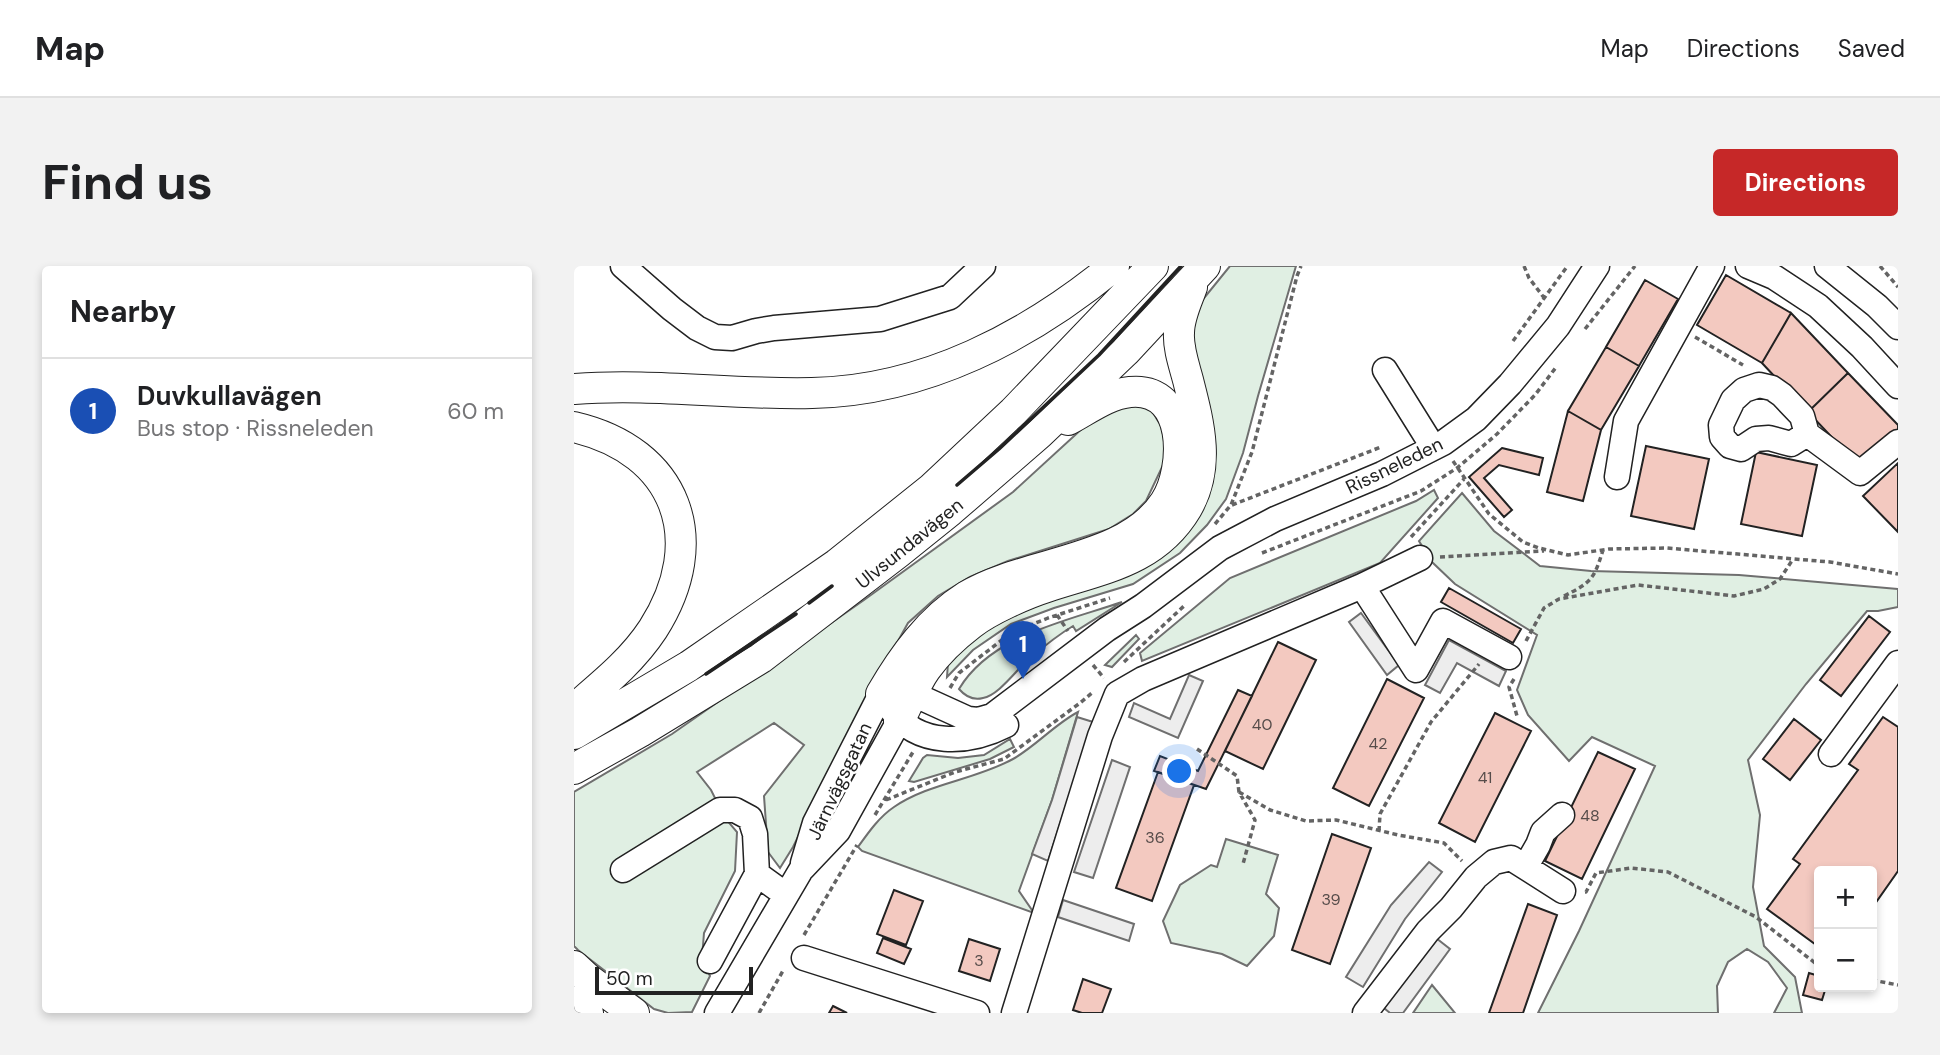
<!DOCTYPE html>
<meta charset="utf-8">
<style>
:root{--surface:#fff;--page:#f2f2f2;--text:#202124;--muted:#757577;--line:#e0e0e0;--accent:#c62828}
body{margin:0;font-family:"DM Sans",sans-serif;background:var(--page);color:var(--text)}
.controls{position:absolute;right:21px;bottom:21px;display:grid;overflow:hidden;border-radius:7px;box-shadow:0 4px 10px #0003}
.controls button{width:63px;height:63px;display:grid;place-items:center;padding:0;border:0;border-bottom:2px solid var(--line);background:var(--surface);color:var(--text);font:35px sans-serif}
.scale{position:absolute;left:21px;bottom:18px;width:158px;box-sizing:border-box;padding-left:7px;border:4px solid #222;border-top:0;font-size:19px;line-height:24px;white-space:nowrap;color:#222;-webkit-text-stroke:5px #fff;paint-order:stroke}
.you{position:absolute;left:606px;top:506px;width:24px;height:24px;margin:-18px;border:5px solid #fff;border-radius:50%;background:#1a73e8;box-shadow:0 0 0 10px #1a73e833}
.badge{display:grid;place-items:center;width:46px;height:46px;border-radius:50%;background:var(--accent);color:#fff;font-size:23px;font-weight:700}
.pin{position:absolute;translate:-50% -58px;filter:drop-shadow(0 2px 4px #0008)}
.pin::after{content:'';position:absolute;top:37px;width:24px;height:21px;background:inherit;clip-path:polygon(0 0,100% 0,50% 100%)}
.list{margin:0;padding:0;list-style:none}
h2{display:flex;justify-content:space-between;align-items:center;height:91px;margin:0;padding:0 28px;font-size:30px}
h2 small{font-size:23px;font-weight:400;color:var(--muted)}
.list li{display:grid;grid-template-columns:46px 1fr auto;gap:21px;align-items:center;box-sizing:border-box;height:105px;padding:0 28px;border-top:2px solid var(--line)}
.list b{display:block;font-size:26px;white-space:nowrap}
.list p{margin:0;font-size:23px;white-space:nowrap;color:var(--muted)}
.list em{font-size:23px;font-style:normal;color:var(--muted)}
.map{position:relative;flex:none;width:1324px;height:747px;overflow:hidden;border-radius:7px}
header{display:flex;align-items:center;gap:42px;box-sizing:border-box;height:98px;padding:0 35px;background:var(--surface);border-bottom:2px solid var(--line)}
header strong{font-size:33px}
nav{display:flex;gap:38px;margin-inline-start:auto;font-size:24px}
.intro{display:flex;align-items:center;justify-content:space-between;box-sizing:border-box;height:168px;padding:0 42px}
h1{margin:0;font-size:49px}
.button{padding:18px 32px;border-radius:7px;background:var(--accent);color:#fff;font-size:24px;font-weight:700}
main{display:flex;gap:42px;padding:0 42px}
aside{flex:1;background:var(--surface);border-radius:7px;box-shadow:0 4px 10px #0003}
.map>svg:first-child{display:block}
</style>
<header>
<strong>Map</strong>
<nav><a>Map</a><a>Directions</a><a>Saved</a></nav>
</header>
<div class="intro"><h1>Find us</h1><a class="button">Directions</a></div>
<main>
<aside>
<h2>Nearby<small></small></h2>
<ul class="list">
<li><span class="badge" style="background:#1a4fb4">1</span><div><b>Duvkullavägen</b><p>Bus stop · Rissneleden</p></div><em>60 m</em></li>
</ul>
</aside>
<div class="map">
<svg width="1324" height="747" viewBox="0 0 1324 747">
<rect width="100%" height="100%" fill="#fff"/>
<path fill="#e0efe3" stroke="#6f6f6f" stroke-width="2" d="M656,0h66l-38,130 -15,57 -17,46 -19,26 -27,28 -47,31 -79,24 -43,16 -38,26 -26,27 1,-14 43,-39 152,-60 46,-221 11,-40z
M563,138l15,7 9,15 4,17 -1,20 -18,38 -13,13 -24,15 -101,32 -38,16 -32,19 -30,27 -31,56 -84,168 -13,21 -12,-16 -4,-56 40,-51 -30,-22 -77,49 14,18 14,28 12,14 -2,39 -31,62 -2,25 8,18 -18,36 -24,1 -14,-4 -76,-59 -4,-4v-154l98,-58 192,-134 149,-108 72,-66 18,-14z
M860,224l4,8 -58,65 -238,98 -2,-8 90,-75 186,-77z
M888,227l32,38 46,35 51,5 148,4 159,14v18l-20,4h-11l-61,73 -58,76 12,55 -7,72 11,59 31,31 7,36h-28l13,-25 -19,-26 -21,-13 -19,13 -11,24 1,27h-180l41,-82 76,-165 -63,-29 -23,24 -41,-46 -11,-25 20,-55 -82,-51 -23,-22 -13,-21z
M548,336l-46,29 -3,-5c-15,9 -30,21 -44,33 -13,11 -30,36 -46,39 -11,3 -18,-2 -24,-9 32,-54 108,-68 163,-87z
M562,369l3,4 -27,28 -7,-2z
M504,446l-26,88 -33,91 15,22 -172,-62 -4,-4c10,-14 21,-30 36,-40 35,-24 81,-27 119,-48 23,-13 42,-35 65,-47z
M436,473l4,8 -24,12 -76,23 -5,-1 14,-23 4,-3 31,3 26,-3z
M652,573l52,16 -12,39 13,14 -5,28 -27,30 -25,-12 -51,-11 -8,-22 17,-36 31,-20 6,2z
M858,719l23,28h-42z"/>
<path fill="#ededed" stroke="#6f6f6f" stroke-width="2" d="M787,347l38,52 -12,10 -38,-53z
M875,374l57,31 -7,15 -42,-23 -17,30 -15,-8z
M615,409l14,6 -25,57 -49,-21 5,-14 36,16z
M503,451l16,5 -45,139 -16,-7 20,-54z
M538,494l18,7 -37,111 -19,-6z
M855,596l13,10 -37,47 -42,68 -17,-10 45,-72z
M489,634l71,24 -5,17 -71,-24z
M862,672l14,11 -47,64h-13l-6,-5z"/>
<path fill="#f3c9c0" stroke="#222" stroke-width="2" d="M1152,9l65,38 -29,50 -65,-38z
M1071,14l33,19 -39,67 -33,-19z
M1217,47l57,60 -40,39 -46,-49z
M1032,81l33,19 -38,64 -33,-19z
M1274,107l50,52v6l-38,36 -52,-55z
M994,145l33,19 -18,71 -36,-9z
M1072,180l63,13 -15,70 -63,-13z
M928,182l41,10 -4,17 -40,-10 -15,13 28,32 -8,7 -35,-40z
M1182,186l61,13 -15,71 -61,-12z
M1324,197v69l-35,-36z
M875,322l72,41 -8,14 -72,-41z
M1295,350l21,16 -49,64 -21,-16z
M704,376l38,18 -53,109 -38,-18z
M813,413l37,19 -55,108 -36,-18z
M664,424l14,6 -46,93 -52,-18 6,-15 38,15z
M921,447l36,18 -56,111 -36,-19z
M1309,451l15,10v144l-26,37v-37h-53v76l-52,-38 33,-45 -7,-5 65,-89 -9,-6z
M1220,453l27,21 -31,40 -27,-21z
M1024,486l37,17 -53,110 -37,-18z
M584,506l36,13 -42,116 -36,-13z
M758,568l39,14 -41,116 -38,-14z
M320,624l29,11 -17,44 -29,-11z
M954,638l29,11 -34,98h-34z
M309,672l28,11 -7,15 -27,-11z
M395,673l31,10 -10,32 -31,-10z
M1235,707l10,3v11h7l-4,13 -19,-5z
M509,713l28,10 -9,24h-20l-9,-3z
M259,740l14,7h-18z"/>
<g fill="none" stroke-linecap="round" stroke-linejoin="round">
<g stroke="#222" stroke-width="27">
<path id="minor" d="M49,0l49,43 25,19 18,9 17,1 24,-7 18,-3 106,-9 70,-22 33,-31
M1174,0l26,11 44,29 44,41 36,39
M1253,0l50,40 21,21
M811,104l48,77
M1233,168l-16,10 -22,-6 -13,1 -15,10 -11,-3 -8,-9 -1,-12 12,-25 11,-10 15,-5 13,3 10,7 20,21 5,18 53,39 38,-31
M1043,211l9,-56 86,-155
M788,320l54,84 27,-49 66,36
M321,428h18l55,25 10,1 14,-4 115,-87 36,-23 77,-58 55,-29 107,-45 61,-31 33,-24 34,-35 48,-58 39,-60
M317,443c27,39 78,35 115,16
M1257,488l67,-91
M229,597l12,-40 66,-129
M952,600l12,-21 5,-13 19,-17
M49,604l97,-60h15l15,8 5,16 2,40 29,21
M230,692l173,55
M136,695l47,-87
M143,747l84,-143 37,-39 61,-110
M440,747l86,-277 17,-42 26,-15 219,-93 58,-28
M791,747l63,-82 23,-23 25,-31 18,-15 17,-4 52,33"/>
</g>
<g stroke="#222" stroke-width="32">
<path id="major" d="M0,123c79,-6 159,6 238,4 113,-2 217,-57 302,-127
M0,161c103,24 136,113 79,202 -21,32 -50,55 -79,80
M307,428c22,-38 48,-74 86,-98 58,-35 160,-34 198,-94 22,-34 23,-116 -35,-110 -22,2 -43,18 -62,28
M325,455c9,-16 16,-37 27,-52 12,-17 28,-32 45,-45 18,-14 54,-30 76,-37 54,-18 108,-25 140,-79 24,-41 12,-85 1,-128 -4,-15 -10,-32 -9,-47 0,-16 8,-32 13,-46
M0,468l115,-68 148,-102 95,-76 81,-76 140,-146
M0,503l66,-37 121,-74 138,-106 51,-41 89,-77 86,-82 80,-86
M0,700l14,13 46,34
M0,736l14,11"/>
</g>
<path stroke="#646464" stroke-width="3.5" stroke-dasharray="5 3.5" stroke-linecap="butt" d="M950,0l5,12 16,21
M1306,0l18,21
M1011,63l50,-63
M1121,71l48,28
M939,75l53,-73
M879,195l36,53 34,28 16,6 29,7 41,-6 58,-1 163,14 68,12
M658,239l149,-58
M641,258l16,-19 21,-53 45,-176 4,-10
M837,271l53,-58
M688,287l159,-62 36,-23 40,-34 38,-39 22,-29
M866,291l104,-6
M990,330c28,-14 30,-17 39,-46
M483,349l11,16
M952,375l18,-33 15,-9 79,-14 96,11 30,-7 16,-10 13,-20
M550,396l61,-57
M519,399l11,13
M940,413l-5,8 8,29
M376,422l9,-15 52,-40 37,-15 62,-20
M623,483l40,27 2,16 16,28 -12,44
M665,526l31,18 36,11 30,-1 62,15 46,8 18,18
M312,534l69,-28 49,-13 76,-56 13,-11
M301,549l38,-63
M805,565l1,-17 51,-92 48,-58
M1011,626h1l10,-19 35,-5 37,4 88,45 63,49
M230,669l53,-90
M1298,714l26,5
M185,747l25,-44"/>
<use href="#minor" stroke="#fff" stroke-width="24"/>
<use href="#major" stroke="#fff" stroke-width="30"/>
<path stroke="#222" stroke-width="3.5" d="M383,219l42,-36 100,-94 82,-89
M235,337l23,-17
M132,408l90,-60"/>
</g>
<g text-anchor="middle" stroke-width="5" stroke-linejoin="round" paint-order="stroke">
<g font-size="16" fill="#564c4a">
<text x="688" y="464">40</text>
<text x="804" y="483">42</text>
<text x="911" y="517">41</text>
<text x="1016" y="555">48</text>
<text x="581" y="577">36</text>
<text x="757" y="639">39</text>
<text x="405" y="700">3</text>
</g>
<g font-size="19" fill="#222" stroke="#fff">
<text transform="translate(820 199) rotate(-26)" y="7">Rissneleden</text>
<text transform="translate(335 277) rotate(-39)" y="7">Ulvsundavägen</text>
<text transform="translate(265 515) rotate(-65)" y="7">Järnvägsgatan</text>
</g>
</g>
</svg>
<div class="controls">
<button>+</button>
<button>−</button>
</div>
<div class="scale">50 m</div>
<div class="you"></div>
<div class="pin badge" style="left:449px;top:413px;background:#1a4fb4">1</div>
</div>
</main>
